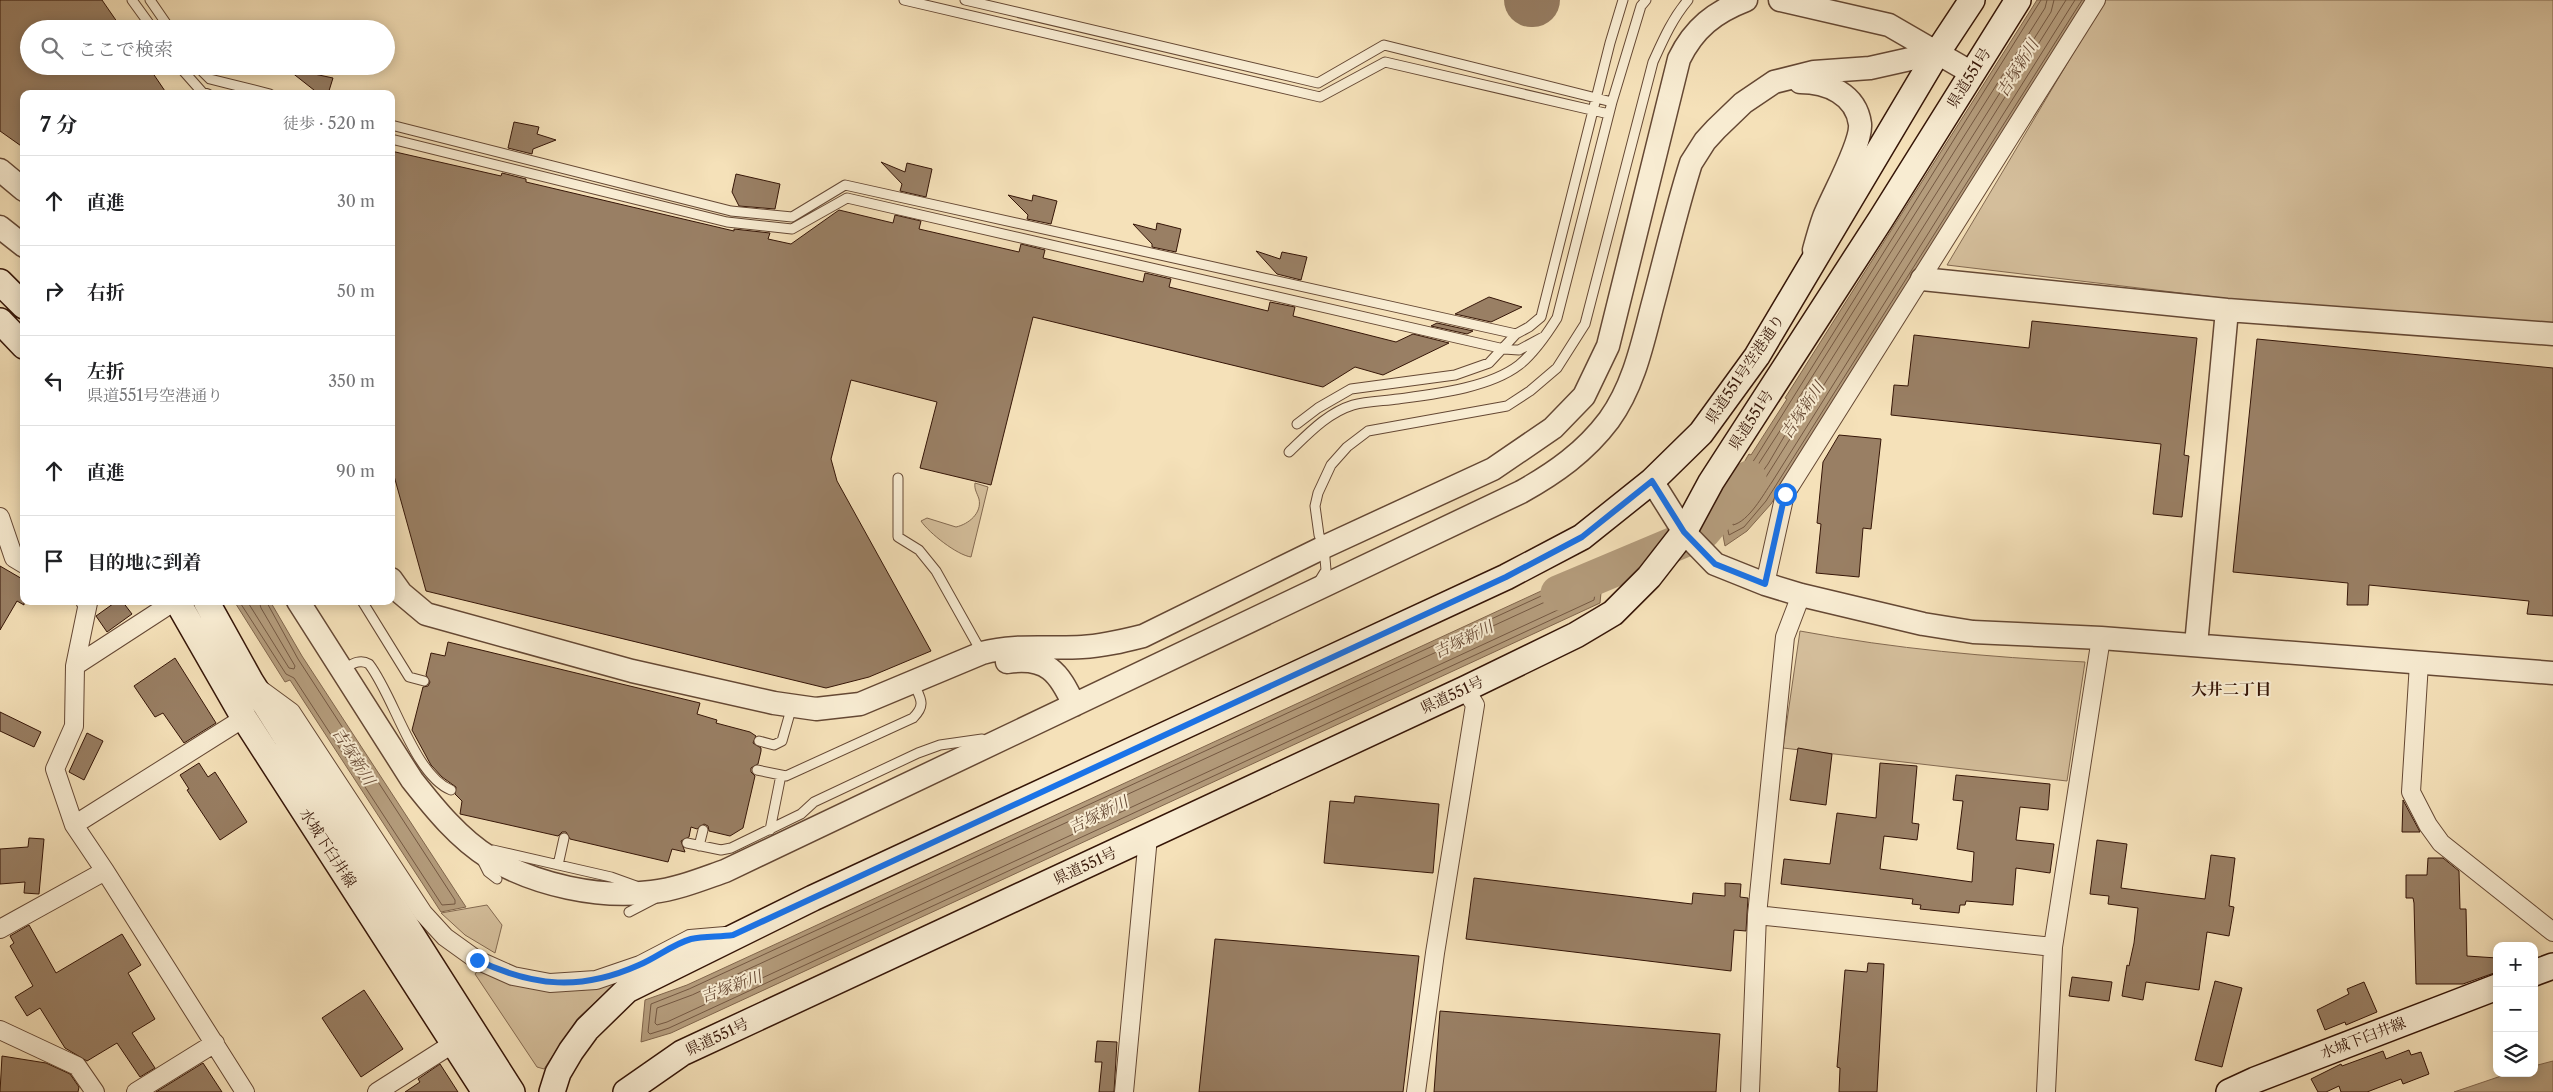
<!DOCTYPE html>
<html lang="ja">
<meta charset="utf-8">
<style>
:root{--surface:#fff;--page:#f6f6f6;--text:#202124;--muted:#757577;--line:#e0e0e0}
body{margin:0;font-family:"Libre Caslon Text","Noto Serif JP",serif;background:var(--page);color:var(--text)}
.controls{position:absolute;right:15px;bottom:15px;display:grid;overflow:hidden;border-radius:10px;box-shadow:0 2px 12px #0003}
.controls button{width:45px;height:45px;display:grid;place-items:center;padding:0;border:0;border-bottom:1px solid var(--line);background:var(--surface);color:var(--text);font:25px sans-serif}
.stop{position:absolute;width:15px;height:15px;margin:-11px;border:4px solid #1a73e8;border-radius:50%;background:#fff}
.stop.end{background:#1a73e8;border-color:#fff;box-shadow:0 1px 5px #0008}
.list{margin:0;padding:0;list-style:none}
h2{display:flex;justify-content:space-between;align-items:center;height:65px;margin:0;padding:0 20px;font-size:21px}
h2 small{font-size:16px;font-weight:400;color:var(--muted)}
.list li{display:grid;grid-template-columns:32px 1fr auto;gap:15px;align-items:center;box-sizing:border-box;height:90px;padding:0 20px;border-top:1px solid var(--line)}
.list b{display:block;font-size:19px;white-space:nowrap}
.list p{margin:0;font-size:16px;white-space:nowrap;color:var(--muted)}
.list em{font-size:16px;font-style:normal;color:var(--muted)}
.icon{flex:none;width:28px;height:28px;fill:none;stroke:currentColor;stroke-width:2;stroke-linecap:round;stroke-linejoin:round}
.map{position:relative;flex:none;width:2553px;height:1092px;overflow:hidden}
.search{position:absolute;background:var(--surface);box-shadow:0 2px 12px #0003;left:20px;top:20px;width:375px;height:55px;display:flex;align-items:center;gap:12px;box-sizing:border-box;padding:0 18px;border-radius:28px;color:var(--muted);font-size:19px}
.panel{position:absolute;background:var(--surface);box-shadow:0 2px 12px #0003;left:20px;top:90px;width:375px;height:515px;border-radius:10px}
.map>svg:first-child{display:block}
</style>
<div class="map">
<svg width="2553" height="1092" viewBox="0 0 2553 1092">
<rect width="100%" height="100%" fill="#f5e1b9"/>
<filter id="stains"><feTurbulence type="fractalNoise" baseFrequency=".004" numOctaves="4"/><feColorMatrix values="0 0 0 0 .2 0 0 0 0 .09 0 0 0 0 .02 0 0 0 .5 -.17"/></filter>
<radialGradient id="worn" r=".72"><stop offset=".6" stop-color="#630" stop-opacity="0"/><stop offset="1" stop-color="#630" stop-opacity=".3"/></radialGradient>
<path fill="#d4be9b" stroke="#846a51" d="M2105,0h448v323l-314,-23 -292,-35z
M975,483l13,4 -17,70c-14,-2 -42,-24 -50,-36l6,-3 29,9c13,-3 26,-14 23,-28 -2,-6 -5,-10 -4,-16z
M1800,631c96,18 187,26 285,31l-18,119 -284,-33z
M487,905l15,20 -7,28 -30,-18 -24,-22z
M479,969l71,21h33l28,-6 2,2 -35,32 -34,51 -7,-2 -62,-93z"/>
<path fill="#b49c7c" stroke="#81664d" d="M2037,0h51l-317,504 -24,27 -22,15 -9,-47c16,-6 25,-33 33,-45l2,1 36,-56 -2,-1z
M1604,562l-4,41 -929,430 -30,9 4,-42 42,-15z
M234,601h36l32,55 164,251 -25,5 -151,-232 -5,2z
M2553,1061v31h-99l56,-19h24v-7z"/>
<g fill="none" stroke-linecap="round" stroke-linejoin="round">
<path stroke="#745842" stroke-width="1" d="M2041,0l-285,457 -20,30 -14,16 7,32 15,-8 22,-26 316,-501
M2047,0l-2,8 -247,391 -2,7 -55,85 -12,14 4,20c16,-4 30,-30 39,-43l303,-482
M2054,0l-3,12 -246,389 -37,63 -31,43 1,3h3l25,-33 300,-477
M1594,572l4,3 -4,25 -925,428 -19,6 -2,-2 3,-28 38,-15z
M1587,583l3,2 -2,11 -921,426 -10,3 -2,-2 2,-15 35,-13z
M239,601l47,73 8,4 148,227 13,-1v-4l-157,-241 -32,-58
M247,601l42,67 5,1 1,-3 -34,-58 -2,-7"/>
<path stroke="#b49c7c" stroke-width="35" d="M1558,593l145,-61 46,-54"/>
<path stroke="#957b60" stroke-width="54" d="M1531,0h2"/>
</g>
<path fill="#997f64" stroke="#351507" d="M0,0h102l20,29h-93v37h119l19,28h-143v54l-24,-17z
M286,68l47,10 -5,16h-9z
M514,122l25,5 -2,7 19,6 -23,9 -1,5 -24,-6z
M391,151l110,25 1,-3 24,6v3l208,49v-2l36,4 -2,6 23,5 48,-34 54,13 2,-8 26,6 -2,8 100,23 2,-8 24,6 -2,8 100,24 2,-9 26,6 -2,8 99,24 2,-9 25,5 -2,9 103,26 17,-8 36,9 -66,32 -28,-8 -32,20 -290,-70 -42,168 -71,-17 17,-66 -86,-22 -20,79 6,22 94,170 -62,26 -43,11 -400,-97 -35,-126z
M881,162l24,10 2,-9 25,6 -6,28 -26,-6 2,-7z
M736,174l44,10 -5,25 -36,-3 -7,-14z
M1008,195l24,6 1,-6 24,6 -6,23 -24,-5 1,-4z
M1157,223l24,6 -5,23 -24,-5v-3l-19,-20 23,6z
M1256,251l24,8 2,-7 25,5 -6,23 -24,-6z
M1489,297l33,10 -31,15 -36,-8z
M2032,321l165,17 -13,117 5,1 -7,61 -29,-3 8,-70 -270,-29 3,-30 14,1 6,-51 115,13z
M1437,323l36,8 -6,3 -36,-8z
M2257,339l296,29v248l-26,-2 2,-13 -160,-16 -1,20h-21l1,-22 -115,-11z
M1839,435l42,4 -10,90 -8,-1 -4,49 -43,-4 5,-49 -4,-1 6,-61z
M0,566l24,14v25l-7,-4 -17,29z
M117,601h5l10,13 -25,18 -11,-16z
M448,642l252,61 -3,11 20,6 -1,3 34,9 6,4 -3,7 8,5v3l-3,13 -7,4v4l4,4 -12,52 -13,8 -21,-5 -1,-5 -4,-2 -7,5 -6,-2 -2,10 -8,4 4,11 -13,-3 -4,13 -98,-23 -4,-7h-4l-4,4 -98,-22 2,-13 -7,-7 1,-7 -14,-10 -11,-12 -19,-35 11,-43 5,-1 2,-4 -4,-7 5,-22 14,3z
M175,658l41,65 -32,20 -21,-30 -8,4 -21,-31z
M0,712l41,20 -7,15 -34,-16z
M87,733l16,8 -19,39 -15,-8z
M1798,748l34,6 -6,51 -36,-5z
M199,763l9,14 7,-5 32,50 -27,18 -33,-50 2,-1 -9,-14z
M1880,763l37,3 -5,57 7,1 -2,16 -33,-4 -4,33 92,13 2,-30 -17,-3 6,-48 -10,-1 3,-25 94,9 -2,26 -28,-3 -4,33 38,4 -4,29 -34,-5 -3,37 -47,-4 -1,4h-5l-1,8 -39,-4 1,-4 -9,-1 1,-5 -132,-15 3,-25 46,5 7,-51 39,5z
M1355,796l84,8 -6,69 -109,-10 6,-62 24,2z
M2403,800l16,30 1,2h-18z
M29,838l15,1 -5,55 -15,-1 1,-11 -25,2v-35l28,-2z
M2097,840l30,4 -6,44 44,6 40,5 6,-44 24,3 -6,48 5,1 -5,29 -22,-4 -8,58 -53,-8 -3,18 -21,-4 5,-31 2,1 5,-23 4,-35 -30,-4 1,-8 -19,-2z
M2428,858h15l16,13 1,38h6l1,47 30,2v14l-34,12h-47l-2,-81 -1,-5h-7v-23h21z
M1474,878l218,26 1,-11 32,3v-13l16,1 -1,13 8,1 -2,33 -12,-1 -3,41 -265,-32z
M29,925l27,48 66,-39 19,31 -13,8 27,46 -23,14 23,35 -15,9 -23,-34 -30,18 -22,-13 -25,-40 -13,8 -12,-19 18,-11 -23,-40 4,-3 -4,-7z
M1215,939l204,17 -16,136h-204z
M1868,963l16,1 -7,128h-38l1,-24 -3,-1 8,-97 22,2z
M2072,977l40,5 -3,19 -40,-5z
M2215,981l27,7 -20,79 -27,-7z
M2364,982l13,30 -31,13 -1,-3 -20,8 -8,-20 32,-16 -2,-5z
M364,990l39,59 -42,28 -39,-59z
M1440,1011l280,23 -4,58h-282z
M1097,1041l20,1 -3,50h-15l3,-30h-7z
M2409,1050l2,5 10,-3 8,22 -26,10 -2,-5 -34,13h-26l-2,-6 -13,6h-8l-7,-13 30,-15 1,2 41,-15 3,8z
M2,1056l44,7 24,11 9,13 -1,5h-78z
M203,1063l19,29h-66z
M440,1064l18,28h-53l15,-10 -2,-3z"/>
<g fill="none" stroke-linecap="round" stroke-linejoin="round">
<g stroke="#654834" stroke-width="11">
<path id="service" d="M132,0l21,29
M150,0l20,29
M904,0l416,97 65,-35 224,52
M965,0l353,83 66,-38 228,57
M179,66l23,26 6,2
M197,66l13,13 60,15
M391,125l340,86 61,6 53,-32 671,149
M391,139l336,83 65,7 55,-31 657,151 15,1 26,-14
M1297,424l21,-16 33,-19 104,-14 34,-12 27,-29 13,-7 12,-10 69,-274 13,-43
M1289,452c19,-18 38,-39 64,-47 14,-4 31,-4 45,-6 37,-5 91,-11 121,-34 15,-12 28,-31 38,-47l55,-216 29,-96 5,-6
M898,478v59l21,13 17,21 46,82
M1318,583l8,-13 -2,-23 -5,-12 -4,-29 3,-13 13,-28 16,-18 21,-16 139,-25 23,-15 27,-23 28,-44 68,-262c10,-22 19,-43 35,-62
M362,601l47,76 15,4
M342,670c9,-5 17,-12 27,-6 25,32 45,111 82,126
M759,741l15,4 8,-4 10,-35
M757,770l29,6 127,-58c14,-14 7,-20 0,-36
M770,830l11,-55
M687,843l34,7 10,-2 70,-34 13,-12 104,-49 22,-8 42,-6
M699,846l4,-16
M493,850l118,27 25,9
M482,860l6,12 9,7
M558,865l6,-27
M629,912l25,-13"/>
</g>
<g stroke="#654834" stroke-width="20">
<path id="minor" d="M0,517l14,41 10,6
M1765,584l20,-90 311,-494
M2419,663l-8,129 17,33 13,18 112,89
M75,666l100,-65
M261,690l30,22 132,201 22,24 32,23 36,16 37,7 46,-3 44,-15 50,-26 35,-3
M74,825l170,-107
M105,871l140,221
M1757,915l296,32
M0,929l105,-58 -31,-46 -19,-56 19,-43 1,-60 13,-63 -3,-2
M0,1030l77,36 18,26
M136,1092l79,-49
M377,1092l77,-49
M1124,1092l24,-255
M1416,1092l19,-139 40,-248 -10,-16
M1750,1092l7,-177 28,-278 16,-42
M2046,1092l7,-145 48,-309"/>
</g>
<g stroke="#654834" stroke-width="25">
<path id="tertiary" d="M1780,0l109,25 83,48
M1800,82c27,0 56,12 60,42 2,20 -28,72 -36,93 -4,11 -7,22 -10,33
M0,170l24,20
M0,227l24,19
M1922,279l305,31 326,24
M1652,481l32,51 31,32 50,20 36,11 122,29 50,8 128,6 452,35
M391,579l10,14 25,21 206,57 142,32 42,6 44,-5 122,-51c34,-9 66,-4 100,-6 21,-1 41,-6 61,-11l181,-89 169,-78 60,-41 31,-32 24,-50 71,-287c15,-31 36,-47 67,-59
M298,601l114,179c22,28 47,59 78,78 46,27 109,41 162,34 26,-3 50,-13 73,-21l796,-379c34,-19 64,-40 88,-72 24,-33 33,-74 43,-113 13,-48 24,-97 39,-144l14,-22 11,-12 27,-26 31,-21 40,-10 56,-4 67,-15
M2196,645l31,-335
M1007,662c40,-6 52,10 67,43"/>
</g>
<g stroke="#351507" stroke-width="28">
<path id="secondary" d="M0,282l24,24
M0,321l24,25
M177,601l67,117 241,374
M206,601l45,81 261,410
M2534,973l19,-7
M552,1092l6,-19 13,-22 16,-22 40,-39 186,-92 693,-321 76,-40 70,-56 49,-48 56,-77 180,-303 35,-53
M626,1092l56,-39 783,-364 111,-54 37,-22 36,-36 35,-45 27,-50 170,-263 137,-219
M2229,1092l26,-12 242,-93"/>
</g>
<use href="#service" stroke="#f8ecd2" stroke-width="9"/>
<use href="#minor" stroke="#f8ecd2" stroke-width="18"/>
<use href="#tertiary" stroke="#f8ecd2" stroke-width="22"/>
<use href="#secondary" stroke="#f8ecd2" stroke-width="25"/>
</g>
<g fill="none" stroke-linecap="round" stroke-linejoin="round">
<path stroke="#1a73e8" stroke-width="6" d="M477,960c57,27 104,31 162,5 17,-7 34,-21 52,-26 13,-3 29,-2 42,-4l773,-358 76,-40 70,-56 32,51 31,32 50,20 20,-90"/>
</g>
<g text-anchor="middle" stroke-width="4" stroke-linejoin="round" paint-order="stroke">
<g font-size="15" fill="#351507" stroke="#f8ecd2">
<text transform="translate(1969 78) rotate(-58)" y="5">県道551号</text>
<text transform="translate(1745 369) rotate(-56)" y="5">県道551号空港通り</text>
<text transform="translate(1751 420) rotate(-57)" y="5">県道551号</text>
<text transform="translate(1452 695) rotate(-25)" y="5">県道551号</text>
<text transform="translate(328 848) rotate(57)" y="5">水城下臼井線</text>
<text transform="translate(1085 866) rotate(-25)" y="5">県道551号</text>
<text transform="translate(717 1037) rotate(-25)" y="5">県道551号</text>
<text transform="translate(2363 1038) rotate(-21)" y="5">水城下臼井線</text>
</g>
<g font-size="16" font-style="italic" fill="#684b36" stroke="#f8ecd2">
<text transform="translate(2017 68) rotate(-58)" y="6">吉塚新川</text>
<text transform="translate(1802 410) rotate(-56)" y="6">吉塚新川</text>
<text transform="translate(1463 639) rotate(-26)" y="6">吉塚新川</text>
<text transform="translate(354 756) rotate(58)" y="6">吉塚新川</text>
<text transform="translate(1098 814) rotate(-26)" y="6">吉塚新川</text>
<text transform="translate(731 986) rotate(-20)" y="6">吉塚新川</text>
</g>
<g font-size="16" font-weight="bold" fill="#351507" stroke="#f8ecd2">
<text x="2231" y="695">大井二丁目</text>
</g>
</g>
<rect width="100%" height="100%" filter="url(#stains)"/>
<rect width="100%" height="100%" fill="url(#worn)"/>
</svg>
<div class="controls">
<button>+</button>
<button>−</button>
<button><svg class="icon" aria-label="layers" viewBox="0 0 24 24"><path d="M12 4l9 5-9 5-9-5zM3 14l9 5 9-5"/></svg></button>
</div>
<div class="stop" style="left:1785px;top:494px"></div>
<div class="stop end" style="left:477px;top:960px"></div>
<div class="search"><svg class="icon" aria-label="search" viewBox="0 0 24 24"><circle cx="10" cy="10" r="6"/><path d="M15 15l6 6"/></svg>ここで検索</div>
<section class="panel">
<h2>7 分<small>徒歩 · 520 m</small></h2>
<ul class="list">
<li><svg class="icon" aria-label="ahead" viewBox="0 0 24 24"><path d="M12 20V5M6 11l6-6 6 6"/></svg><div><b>直進</b></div><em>30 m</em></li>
<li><svg class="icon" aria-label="right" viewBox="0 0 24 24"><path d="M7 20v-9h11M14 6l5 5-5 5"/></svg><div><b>右折</b></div><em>50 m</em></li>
<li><svg class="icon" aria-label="left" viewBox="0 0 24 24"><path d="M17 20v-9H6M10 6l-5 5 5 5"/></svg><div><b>左折</b><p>県道551号空港通り</p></div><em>350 m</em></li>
<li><svg class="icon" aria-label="ahead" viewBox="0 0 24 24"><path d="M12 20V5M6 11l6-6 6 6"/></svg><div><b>直進</b></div><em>90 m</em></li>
<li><svg class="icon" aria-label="arrive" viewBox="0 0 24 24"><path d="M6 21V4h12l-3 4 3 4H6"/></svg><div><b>目的地に到着</b></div></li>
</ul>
</section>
</div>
